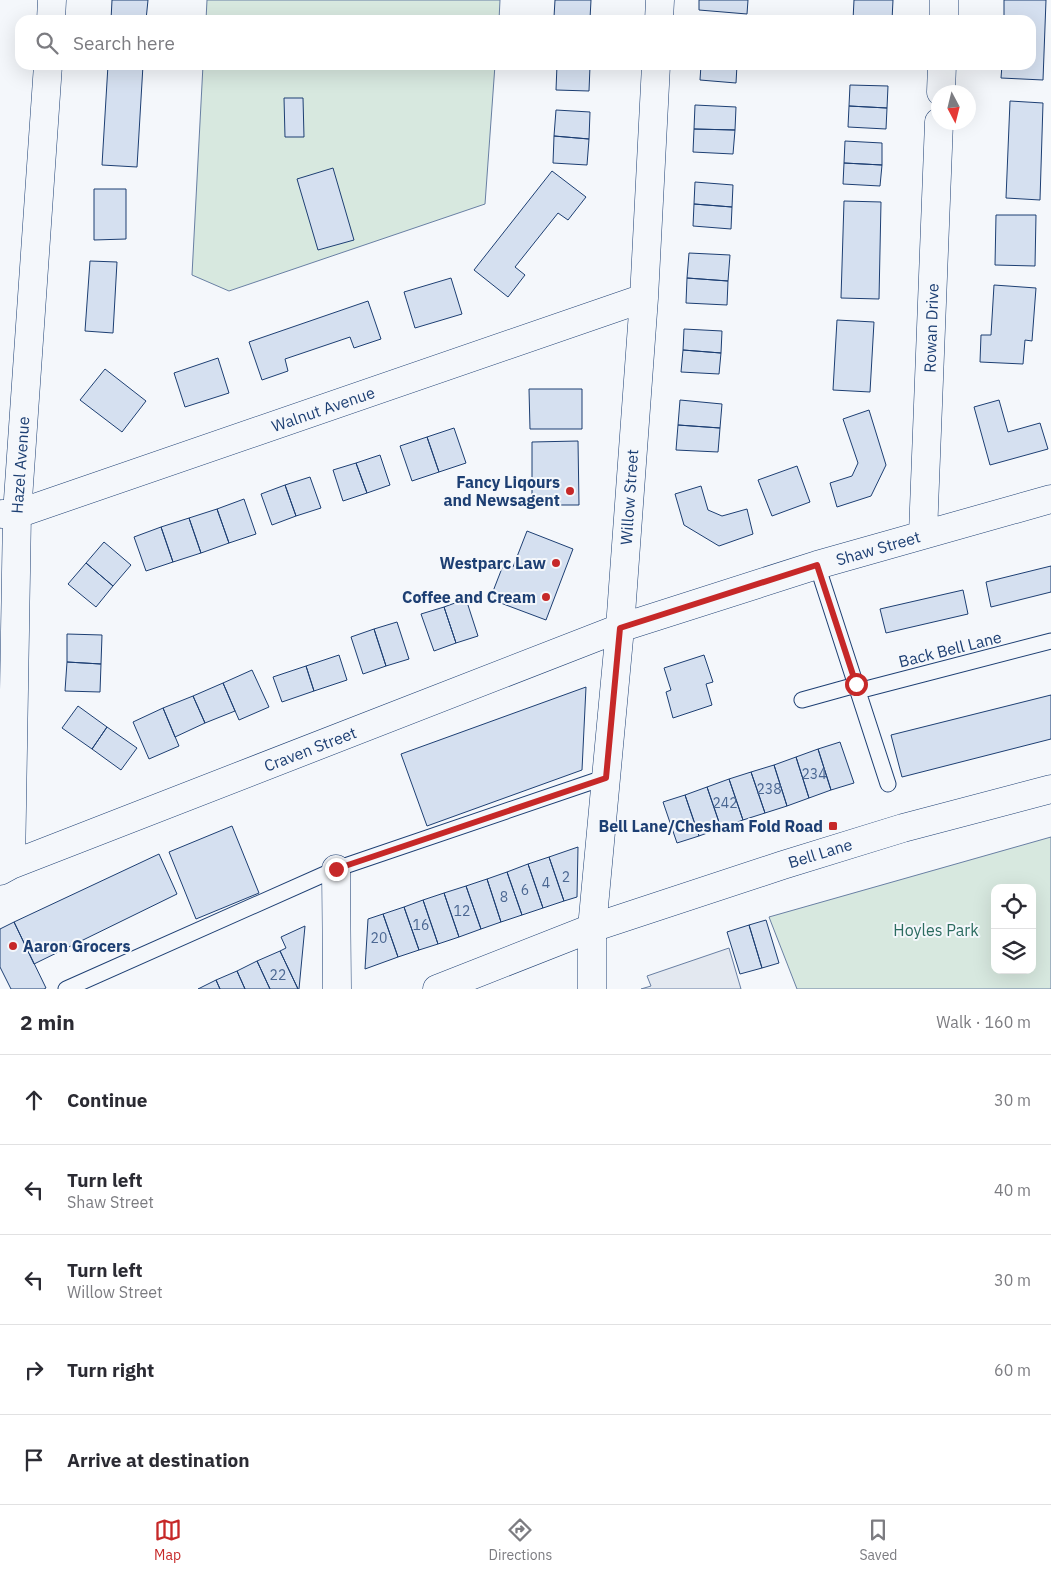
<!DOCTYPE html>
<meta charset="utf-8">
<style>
:root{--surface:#fff;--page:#f2f2f3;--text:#2b2b33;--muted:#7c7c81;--line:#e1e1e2;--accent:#c62828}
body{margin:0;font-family:"IBM Plex Sans",sans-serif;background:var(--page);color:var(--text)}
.controls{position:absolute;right:15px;bottom:15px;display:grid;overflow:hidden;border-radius:10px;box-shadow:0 5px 20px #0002}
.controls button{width:45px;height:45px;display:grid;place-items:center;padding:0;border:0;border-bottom:1px solid var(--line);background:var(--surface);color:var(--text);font:25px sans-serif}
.compass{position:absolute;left:931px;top:85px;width:45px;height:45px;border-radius:50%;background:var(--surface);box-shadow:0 5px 20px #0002;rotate:173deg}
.stop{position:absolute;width:15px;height:15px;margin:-11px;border:4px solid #c62828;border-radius:50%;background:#fff}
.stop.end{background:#c62828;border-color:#fff;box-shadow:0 1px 5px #0008}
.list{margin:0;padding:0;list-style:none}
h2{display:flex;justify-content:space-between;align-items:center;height:65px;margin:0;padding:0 20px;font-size:21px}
h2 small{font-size:16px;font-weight:400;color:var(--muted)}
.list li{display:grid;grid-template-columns:32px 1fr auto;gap:15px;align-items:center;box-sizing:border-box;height:90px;padding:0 20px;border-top:1px solid var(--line)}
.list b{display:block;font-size:19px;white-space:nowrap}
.list p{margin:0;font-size:16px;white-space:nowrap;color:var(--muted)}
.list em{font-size:16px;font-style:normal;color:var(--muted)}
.icon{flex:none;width:28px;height:28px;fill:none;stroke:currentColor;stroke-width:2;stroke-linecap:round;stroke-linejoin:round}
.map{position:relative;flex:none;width:1051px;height:989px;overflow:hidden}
.search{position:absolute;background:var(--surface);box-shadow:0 5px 20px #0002;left:15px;right:15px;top:15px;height:55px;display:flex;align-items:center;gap:12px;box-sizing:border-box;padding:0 18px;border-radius:15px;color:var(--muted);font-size:19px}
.sheet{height:515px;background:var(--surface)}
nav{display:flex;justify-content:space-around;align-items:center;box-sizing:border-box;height:70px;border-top:1px solid var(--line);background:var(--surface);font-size:14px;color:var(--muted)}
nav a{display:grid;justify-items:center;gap:2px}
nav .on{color:var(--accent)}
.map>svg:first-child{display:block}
</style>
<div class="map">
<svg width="1051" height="989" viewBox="0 0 1051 989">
<rect width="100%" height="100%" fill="#f4f7fb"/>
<path fill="#d7e8df" stroke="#687fa3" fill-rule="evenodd" d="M207,0h293l-1,20h-293z
M203,65h292l-10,139 -256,87 -37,-16z
M1051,837v152h-254l-28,-72zM995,888h37v82h-37z"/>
<path fill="#e3e8f0" stroke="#687fa3" d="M729,948l12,41h-100l10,-3 -4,-10z"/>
<path fill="#d5e0f0" stroke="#1d3f73" d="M112,0h36l-2,20h-35z
M555,0h36l-1,19 -36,-2z
M699,0h49l-1,14 -48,-4z
M854,0h39l-1,20h-39z
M1004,0h42l-3,80 -42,-2 1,-13h29v-45h-27z
M108,65h35l-6,102 -35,-2z
M557,65l33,1 -1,25 -33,-1z
M701,65h36l-1,18 -36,-3z
M850,85l38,1 -1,22 -38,-2z
M284,98h19l1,39h-19z
M1010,101l33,2 -3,97 -34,-2z
M695,105l41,2 -1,23 -41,-1z
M849,106l38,2 -1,21 -38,-2z
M556,110l34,2 -1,27 -35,-3z
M694,129l41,1 -2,24 -40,-2z
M554,136l35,3 -2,26 -34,-2z
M845,141l37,2v22l-38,-2z
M844,163l38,2 -2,21 -37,-2z
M333,168l21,72 -36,10 -21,-71z
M552,171l34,26 -18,23 -10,-7 -43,54 10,8 -17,22 -34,-27z
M695,182l38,3 -1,22 -38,-3z
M94,189h32v50l-32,1z
M844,201l37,1 -2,97 -38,-1z
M694,204l38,3 -1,22 -38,-3z
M996,215h40l-1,51 -40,-1z
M689,253l41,2 -2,26 -41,-3z
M90,261l27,1 -4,71 -28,-2z
M451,278l11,36 -47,14 -11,-36z
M687,278l41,3 -1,24 -41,-2z
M994,285l42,3 -4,53 -7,-1 -2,24 -43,-2 1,-27h10z
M368,301l13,38 -27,9 -4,-11 -65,22 3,12 -26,9 -13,-38z
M837,320l37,2 -4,70 -37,-2z
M684,329l38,2 -1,22 -38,-3z
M683,350l38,3 -2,21 -38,-2z
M218,358l11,35 -44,14 -11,-34z
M105,369l41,32 -24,31 -42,-32z
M529,389h53v40h-52z
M680,400l42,4 -2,24 -42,-3z
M999,400l9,32 32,-9 8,26 -58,16 -16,-58z
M869,410l17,55 -15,31 -34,11 -7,-24 22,-7 6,-13 -15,-44z
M678,425l42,3 -2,24 -42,-2z
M454,428l12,35 -27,9 -12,-35z
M427,437l12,35 -27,9 -12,-35z
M578,441l1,64h-47v-63z
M380,455l10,30 -23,8 -11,-30z
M356,463l11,30 -24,8 -10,-31z
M797,466l13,36 -38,14 -14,-36z
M310,477l11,31 -25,8 -11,-31z
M285,485l11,31 -24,9 -11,-31z
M701,486l7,24 14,6 25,-7 6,25 -34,12 -35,-21 -9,-31z
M244,499l12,35 -27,9 -12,-34z
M217,509l12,34 -28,10 -12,-35z
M189,518l12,35 -28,9 -12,-35z
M161,527l12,35 -27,9 -12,-34z
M527,531l46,18 -27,71 -56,-21 14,-36 9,4z
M104,542l27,23 -18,21 -27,-23z
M86,563l27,23 -17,21 -28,-23z
M1051,566v26l-60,15 -5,-25z
M963,590l5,24 -82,19 -6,-24z
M466,599l12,37 -22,7 -12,-36z
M444,607l12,36 -22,8 -13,-37z
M397,622l12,37 -23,7 -12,-37z
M374,629l12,37 -23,8 -12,-37z
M67,634l35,1 -1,29 -34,-2z
M339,655l8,25 -33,11 -8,-25z
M704,655l9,27 -7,2 6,21 -39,13 -7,-26 5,-2 -7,-22z
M67,662l34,2 -1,28 -35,-1z
M306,666l8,25 -32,11 -9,-25z
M252,670l17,37 -30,13 -16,-37z
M223,683l12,28 -30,12 -12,-27z
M586,687l-4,83 -155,56 -26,-72z
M1051,695v44l-149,38 -11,-42z
M193,696l12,27 -30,14 -12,-29z
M78,706l29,21 -15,22 -30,-21z
M163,708l16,38 -30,13 -16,-37z
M107,727l30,21 -16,22 -29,-21z
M840,742l14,41 -23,7 -13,-41z
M818,749l13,41 -22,8 -13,-41z
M796,757l13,41 -22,8 -13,-41z
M774,765l13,41 -22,7 -14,-41z
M751,772l14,41 -22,7 -14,-41z
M729,779l14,41 -22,8 -14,-41z
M707,787l14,41 -22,8 -14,-41z
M685,795l14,41 -22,7 -14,-41z
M232,826l27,67 -63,26 -27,-67z
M578,847l-1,50 -13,4 -15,-44z
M159,854l18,40 -143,70 -20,-42z
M549,857l15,44 -21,7 -15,-44z
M528,864l15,44 -21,7 -15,-43z
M507,872l15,43 -21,7 -14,-43z
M487,879l14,43 -20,7 -15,-43z
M466,886l15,43 -22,8 -15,-44z
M444,893l15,44 -21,7 -15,-44z
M423,900l15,44 -19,6 -15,-43z
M404,907l15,43 -21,7 -15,-43z
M383,914l15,43 -33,12 3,-50z
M766,920l13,43 -17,5 -13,-43z
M14,922l32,66 -2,1h-33l-11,-22v-38z
M749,925l13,43 -22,6 -13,-42z
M305,926l-6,63h-1l-18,-38 6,-3 -5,-11z
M280,951l18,38h-28l-13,-28z
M257,961l13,28h-25l-8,-18z
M237,971l8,18h-25l-4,-9z
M216,980l4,9h-22z"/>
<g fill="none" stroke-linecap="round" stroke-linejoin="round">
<g stroke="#1d3f73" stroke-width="17">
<path id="lane" d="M817,565l71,219
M858,691l193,-50
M802,700l54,-15
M66,989l270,-120 270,-92"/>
</g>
<g stroke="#1d3f73" stroke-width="29">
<path id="street" d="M51,20l1,-20
M659,20l1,-20
M944,20v-20
M941,92l1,-27
M2,514h15l627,-216
M923,534l16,-412
M11,865l6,-351 31,-449
M336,869l1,120
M0,871l11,-6 609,-237 197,-63 234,-66
M592,989v-61l28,-300 24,-330 12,-233"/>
</g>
<g stroke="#1d3f73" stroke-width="29">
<path id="secondary" d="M437,989l155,-61 191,-63 120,-37 148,-39"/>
</g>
<use href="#lane" stroke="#f4f7fb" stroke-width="15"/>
<use href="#street" stroke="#f4f7fb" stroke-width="28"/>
<use href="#secondary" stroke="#f4f7fb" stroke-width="28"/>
</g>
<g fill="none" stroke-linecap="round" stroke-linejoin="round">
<path stroke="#c62828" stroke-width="6" d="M336,869l270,-91 14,-150 197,-63 39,119"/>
</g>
<g fill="#c62828" stroke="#f4f7fb" stroke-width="2">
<circle cx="570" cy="491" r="5"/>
<circle cx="556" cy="563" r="5"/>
<circle cx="546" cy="597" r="5"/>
<rect x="828" y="821" width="10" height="10" rx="2.5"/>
<circle cx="13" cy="946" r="5"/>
</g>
<g text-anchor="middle" stroke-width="4" stroke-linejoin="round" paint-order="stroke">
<g font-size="14" fill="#4b6792">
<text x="814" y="779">234</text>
<text x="769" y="794">238</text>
<text x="725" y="808">242</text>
<text x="566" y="882">2</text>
<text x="546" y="888">4</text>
<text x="525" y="895">6</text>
<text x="504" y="902">8</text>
<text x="462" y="916">12</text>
<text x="421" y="930">16</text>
<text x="379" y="943">20</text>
<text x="278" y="980">22</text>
</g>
<g font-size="16" fill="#1d3f73" stroke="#f4f7fb">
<text transform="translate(931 328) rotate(-88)" y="6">Rowan Drive</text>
<text transform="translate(323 409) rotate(-19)" y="6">Walnut Avenue</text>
<text transform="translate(20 465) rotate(-86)" y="6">Hazel Avenue</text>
<text transform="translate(629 497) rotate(-86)" y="6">Willow Street</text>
<text transform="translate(878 548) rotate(-16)" y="6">Shaw Street</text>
<text transform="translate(950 649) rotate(-14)" y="6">Back Bell Lane</text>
<text transform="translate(310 749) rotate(-21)" y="6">Craven Street</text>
<text transform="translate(820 853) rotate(-17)" y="6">Bell Lane</text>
</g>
<g font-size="16" font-weight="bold" fill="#1d3f73" stroke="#f4f7fb" text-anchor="end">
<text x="560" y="488">Fancy Liqours<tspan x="560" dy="18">and Newsagent</tspan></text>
<text x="546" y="569">Westparc Law</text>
<text x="536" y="603">Coffee and Cream</text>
<text x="823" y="832">Bell Lane/Chesham Fold Road</text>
<text x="23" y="952" text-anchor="start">Aaron Grocers</text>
</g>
<g font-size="16" fill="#2c6c60" stroke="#f4f7fb">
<text x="936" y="936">Hoyles Park</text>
</g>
</g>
</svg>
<div class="controls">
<button><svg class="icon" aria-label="locate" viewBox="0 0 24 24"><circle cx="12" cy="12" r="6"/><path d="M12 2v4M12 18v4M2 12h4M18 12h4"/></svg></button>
<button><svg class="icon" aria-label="layers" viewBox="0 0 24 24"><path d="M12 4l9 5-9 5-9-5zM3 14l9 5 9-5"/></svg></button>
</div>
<svg class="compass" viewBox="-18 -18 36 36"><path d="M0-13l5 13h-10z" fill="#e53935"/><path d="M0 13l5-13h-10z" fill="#7c7c81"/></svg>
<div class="stop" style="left:856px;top:684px"></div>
<div class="stop end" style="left:336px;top:869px"></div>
<div class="search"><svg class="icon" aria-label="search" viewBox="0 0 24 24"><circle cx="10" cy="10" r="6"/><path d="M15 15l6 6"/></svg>Search here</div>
</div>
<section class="sheet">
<h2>2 min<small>Walk · 160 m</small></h2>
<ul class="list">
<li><svg class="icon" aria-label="ahead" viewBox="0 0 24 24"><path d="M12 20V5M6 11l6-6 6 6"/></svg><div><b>Continue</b></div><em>30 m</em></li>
<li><svg class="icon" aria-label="left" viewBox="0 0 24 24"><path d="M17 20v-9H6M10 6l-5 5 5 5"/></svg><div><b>Turn left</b><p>Shaw Street</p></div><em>40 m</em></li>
<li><svg class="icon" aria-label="left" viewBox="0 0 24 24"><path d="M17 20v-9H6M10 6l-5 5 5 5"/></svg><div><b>Turn left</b><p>Willow Street</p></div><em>30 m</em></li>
<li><svg class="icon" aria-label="right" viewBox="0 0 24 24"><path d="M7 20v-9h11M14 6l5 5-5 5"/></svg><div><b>Turn right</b></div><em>60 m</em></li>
<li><svg class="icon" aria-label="arrive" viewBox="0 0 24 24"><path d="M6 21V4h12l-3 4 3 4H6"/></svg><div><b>Arrive at destination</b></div></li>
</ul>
</section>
<nav>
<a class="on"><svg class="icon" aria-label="map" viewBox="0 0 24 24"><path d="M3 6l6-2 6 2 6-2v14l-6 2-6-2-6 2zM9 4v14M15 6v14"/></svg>Map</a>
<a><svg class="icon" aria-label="directions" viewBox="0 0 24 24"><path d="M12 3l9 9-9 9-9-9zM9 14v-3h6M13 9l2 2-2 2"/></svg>Directions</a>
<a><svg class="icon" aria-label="saved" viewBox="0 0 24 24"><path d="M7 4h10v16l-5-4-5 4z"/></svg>Saved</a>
</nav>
